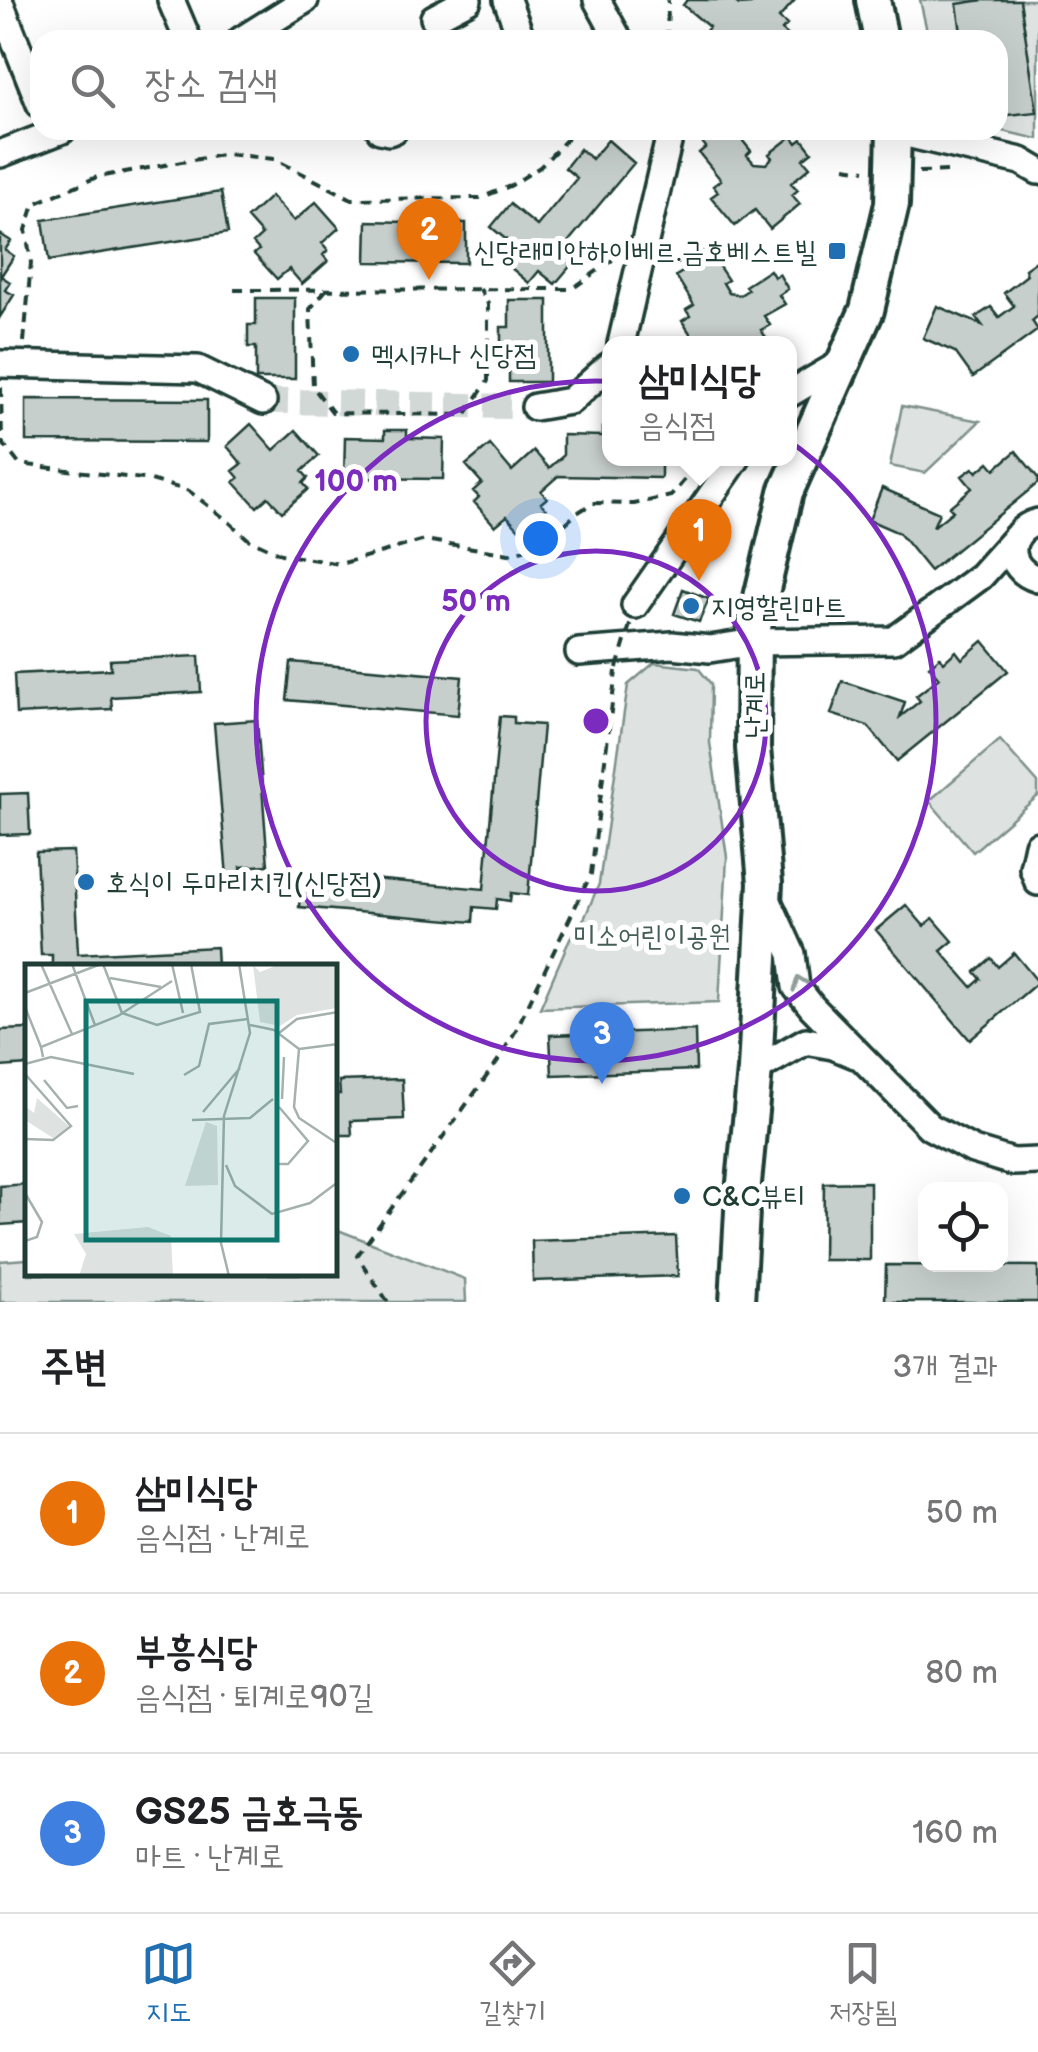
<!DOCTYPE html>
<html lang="ko">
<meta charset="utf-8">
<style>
:root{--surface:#fff;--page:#f6f6f6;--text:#202124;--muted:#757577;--line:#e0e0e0;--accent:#1f6fb2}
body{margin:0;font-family:"Balsamiq Sans","Poor Story",sans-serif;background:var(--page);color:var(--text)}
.controls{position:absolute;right:30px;bottom:30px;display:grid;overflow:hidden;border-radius:20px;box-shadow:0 10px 40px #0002}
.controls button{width:90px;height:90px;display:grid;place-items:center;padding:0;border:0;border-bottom:2px solid var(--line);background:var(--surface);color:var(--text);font:50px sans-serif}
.you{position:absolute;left:540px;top:538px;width:35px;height:35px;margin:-25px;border:8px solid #fff;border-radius:50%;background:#1a73e8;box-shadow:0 0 0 15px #1a73e833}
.badge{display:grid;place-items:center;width:65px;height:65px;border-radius:50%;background:var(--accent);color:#fff;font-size:32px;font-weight:700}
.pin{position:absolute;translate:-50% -82px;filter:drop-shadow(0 2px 5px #0008)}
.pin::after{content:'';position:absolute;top:52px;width:35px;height:30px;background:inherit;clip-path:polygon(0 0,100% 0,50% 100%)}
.popup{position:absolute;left:602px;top:336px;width:195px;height:130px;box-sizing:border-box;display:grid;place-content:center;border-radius:20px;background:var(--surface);filter:drop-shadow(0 2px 8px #0005);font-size:32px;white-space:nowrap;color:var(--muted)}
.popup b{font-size:38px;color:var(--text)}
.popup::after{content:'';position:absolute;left:50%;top:100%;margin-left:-20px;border:20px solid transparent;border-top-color:var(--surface)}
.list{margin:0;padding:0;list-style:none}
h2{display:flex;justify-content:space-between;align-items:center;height:130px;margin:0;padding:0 40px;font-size:42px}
h2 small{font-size:32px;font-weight:400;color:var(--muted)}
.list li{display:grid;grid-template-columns:65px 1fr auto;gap:30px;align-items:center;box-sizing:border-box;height:160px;padding:0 40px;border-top:2px solid var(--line)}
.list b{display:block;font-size:38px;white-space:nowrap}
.list p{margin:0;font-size:32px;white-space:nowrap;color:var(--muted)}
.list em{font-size:32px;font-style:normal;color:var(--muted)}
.icon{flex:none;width:55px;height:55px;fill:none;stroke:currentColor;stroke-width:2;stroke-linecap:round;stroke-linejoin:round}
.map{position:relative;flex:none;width:1038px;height:1302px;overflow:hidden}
.search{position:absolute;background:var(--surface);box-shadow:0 10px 40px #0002;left:30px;right:30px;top:30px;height:110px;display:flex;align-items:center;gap:25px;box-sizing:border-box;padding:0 35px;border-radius:30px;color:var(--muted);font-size:38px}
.sheet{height:610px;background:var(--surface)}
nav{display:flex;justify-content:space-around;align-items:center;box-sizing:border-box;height:140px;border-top:2px solid var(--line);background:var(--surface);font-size:28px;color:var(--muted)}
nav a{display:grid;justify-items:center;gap:5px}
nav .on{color:var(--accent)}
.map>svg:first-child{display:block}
</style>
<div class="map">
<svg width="1038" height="1302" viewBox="0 0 1038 1302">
<rect width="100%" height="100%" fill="#fff"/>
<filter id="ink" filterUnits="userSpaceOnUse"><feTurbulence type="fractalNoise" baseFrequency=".01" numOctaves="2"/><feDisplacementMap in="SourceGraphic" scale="20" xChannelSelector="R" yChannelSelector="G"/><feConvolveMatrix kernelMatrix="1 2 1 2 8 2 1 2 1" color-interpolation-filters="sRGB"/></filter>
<g filter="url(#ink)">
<path fill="#dee3e2" stroke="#7e908b" stroke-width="2.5" d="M920,0h118v139l-40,-9v-90h-69z
M902,406l78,15 -55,52 -35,-7z
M654,663l44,5 13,16 -1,59 17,114 -8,145 -179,6 30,-70 15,-21 14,-33 29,-199z
M1000,740l38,43v13l-65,56 -44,-51z
M338,1230l127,49 1,23h-466v-41l27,-2 1,15h307v-43z"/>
<path fill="#c7cfcc" stroke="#1f3d34" stroke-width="2.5" d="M687,0h46l6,5 12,-1 3,-4h41l-16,18 8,7 -5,5 9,8 -2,2h-82l-4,-5 6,-8 -26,-22z
M983,0h37l17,112 -39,4v-76h-36l-5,-36z
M717,130h17l17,21 -4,4 7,8 12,1 6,-6 -3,-4 23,-18 5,7 5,-4 10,13 -9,7 7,8 -19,16 7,7 -6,5 8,9 -30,25 -15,-19 -20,16 -24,-29 7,-5 -5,-6 8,-6 -22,-27 7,-6 -4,-5z
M608,140l26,23 -65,78 7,5 -4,6 6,5 -23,27 -16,-13 -10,12 -25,-21 4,-5 -7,-5 8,-10 -18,-15 19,-23 27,22 40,-48 -12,-10 15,-19 12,10z
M221,192l7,41 -179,28 -6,-41z
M271,196l23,25 22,-19 23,26 -17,15 6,7 -5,5 5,6 -26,23 -13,-15 -12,10 -23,-25 5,-4 -6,-7 9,-8 -15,-17z
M407,214h22v9h37v40l-100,-1 1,-41 40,1z
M0,234l11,7 -6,9 9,6 -13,20 9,6 -5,8 9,5 -14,22z
M703,251l3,5 4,-3 18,27 -5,3 6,10 11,2 8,-5 -3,-4 25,-16 4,7 5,-3 9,15 -9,6 6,9 -21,12 6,9 -9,5 6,9 -7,5h-38l-2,-4 -5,4h-18l-15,-23 8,-5 -4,-6 8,-5 -18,-29 8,-5 -4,-6z
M1038,260v56l-6,5 6,9 -65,47 -18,-25 -32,-14 14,-32 45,19 -6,-8 15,-10 8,10 15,-11 -10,-13 23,-18 -2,-6z
M256,298h39v81h-39v-32h-8v-22h8z
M509,300h39v82h-39v-32h-8v-23h8z
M26,399l181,1v42l-181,-1z
M251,424l23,26 22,-20 23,26 -17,15 6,7 -5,5 5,6 -26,23 -14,-15 -11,10 -23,-25 5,-4 -6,-7 9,-7 -15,-18z
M603,428l6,1v29h52v20l-103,-2 -17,15 6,7 -6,5 5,6 -25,22 -14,-15 -12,10 -21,-24 5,-5 -6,-6 9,-8 -16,-18 24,-20 22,26 22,-20 15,17 14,-12v-21l40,1z
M385,430h22v8l37,1 -1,40 -99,-1 1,-41 40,1z
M1016,451l22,27v5l-108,88 -31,-38 -30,-13 13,-32 57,25 -6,14 20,-16 -4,-4 23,-19 -10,-12 11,-8 4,4 12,-10 6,7z
M683,589l26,10 -10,23 -25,-8z
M983,641l25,30 -111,90 -29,-35 -37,-12 11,-33 63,21 -5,15 20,-16 -4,-5 23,-18 -10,-12 11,-9 4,5 12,-11 6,8z
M199,656l2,36 -90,5 1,12 -96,5 -2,-40 97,-5 -1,-9z
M291,662l171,15 -4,38 -171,-15z
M500,716l14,1v6l29,2 -15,170 -17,-2 -1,8 -13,-2 -1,10 -22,-2 -1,15 -174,-15 2,-21h-8l1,-14 190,17z
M257,720l11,145 -27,2 1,9 -15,1 -13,-154z
M28,793l2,41 -30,1v-41z
M73,851l5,103 138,-7 1,20h-165v-12h-11l-5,-103z
M906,905l18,21 9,-8 20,23 -12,10 31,36 9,-8 -6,-7 16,-14 7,9 16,-14 24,29 -68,58 -94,-110z
M28,1029v36l-28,2v-37z
M695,1030l1,40 -144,5 -2,-40z
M402,1079l2,40 -53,2 1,14h-17v-41h5l-1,-13z
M870,1182v78h-47l1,-77z
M28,1184v39l-28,2v-39z
M676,1236l2,40 -145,5 -1,-40z
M886,1265l152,1v36h-153z"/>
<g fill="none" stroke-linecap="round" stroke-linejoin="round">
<path stroke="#d2d8d6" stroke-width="25" stroke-dasharray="25 12" stroke-linecap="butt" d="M263,401l272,6"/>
<g stroke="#1f3d34" stroke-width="32">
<path id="minor" d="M171,0l17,40
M507,0l15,40
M597,0l22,40
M0,3l40,101
M434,18l34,-18
M241,40l64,-40
M380,130l9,2 5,-2
M894,131l127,30 17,10
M0,154l62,-24
M621,344l50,-214
M0,364l198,5 65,32
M789,394l56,-33
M535,407l35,-6 39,-35
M1038,522c-34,9 -33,48 0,57
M635,605l102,-147
M579,652l93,-7 38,4 44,-7 140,-2 87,-64 35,-39
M1038,845l-5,23 5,14
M766,897l26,57 4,33 16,20 118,120 43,23 40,12 25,-1
M755,1070l51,-29 27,5 22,9"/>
</g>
<g stroke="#1f3d34" stroke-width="40">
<path id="major" d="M873,0l8,40
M737,1302l6,-109 12,-123 10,-187 -12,-135 1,-121 32,-135 81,-182 25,-106 2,-74"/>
</g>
<path stroke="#1f3d34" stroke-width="4" stroke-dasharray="10 8" stroke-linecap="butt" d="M667,40l1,-40
M845,167l20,3
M919,172l30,-1
M234,290l338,-1 43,-31
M326,290l-16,19 3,78 20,26 132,2 23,-34v-77l-8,-15
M24,342l7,-79 -5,-33 8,-26 63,-27 130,-23 47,5 78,40 128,-1 30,-12 30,-19 32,-33 7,-4
M1,387l1,55 17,22 132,16 38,11 39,30 20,18 33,15 59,10 85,-24 84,14 33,-9 35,-32 16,-10 41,1 37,-8 32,-38
M388,1302l-31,-46 140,-194 18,-30 76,-158 25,-203"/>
<use href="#minor" stroke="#fff" stroke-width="25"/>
<use href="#major" stroke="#fff" stroke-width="32"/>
<path stroke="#1f3d34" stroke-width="4" stroke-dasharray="10 8" stroke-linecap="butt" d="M617,668l15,-50"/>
</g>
<defs><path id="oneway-chevron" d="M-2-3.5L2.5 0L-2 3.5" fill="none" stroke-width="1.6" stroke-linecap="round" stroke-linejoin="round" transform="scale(2.5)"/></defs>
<use stroke="#8f9e9a" href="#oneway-chevron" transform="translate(800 983) rotate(-110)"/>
</g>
<g fill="none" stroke="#7b2cbf" stroke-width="5">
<circle cx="596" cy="721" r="170"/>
<circle cx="596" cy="721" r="340"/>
</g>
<g fill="#1f6fb2" stroke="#fff" stroke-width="4">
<rect x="827" y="241" width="20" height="20" rx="5"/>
<circle cx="351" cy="354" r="10"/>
<circle cx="691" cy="606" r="10"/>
<circle cx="86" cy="882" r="10"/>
<circle cx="682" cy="1196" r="10"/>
</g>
<g text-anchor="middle" stroke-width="10" stroke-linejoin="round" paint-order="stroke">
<g font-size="28" fill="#1f3d34" stroke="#fff" text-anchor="start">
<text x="817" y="261" text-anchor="end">신당래미안하이베르.금호베스트빌</text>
<text x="371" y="364">멕시카나 신당점</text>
<text x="711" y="616">지영할린마트</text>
<text x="106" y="892">호식이 두마리치킨(신당점)</text>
<text x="702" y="1206">C&amp;C뷰티</text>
</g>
<g font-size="28" fill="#1f3d34" stroke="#fff">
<text transform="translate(754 705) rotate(-90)" y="10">난계로</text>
</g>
<g font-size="28" fill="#455e57" stroke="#fff">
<text x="652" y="945">미소어린이공원</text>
</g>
</g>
<g transform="translate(25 964)">
<rect width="312" height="312" fill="#fff"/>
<path d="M255,0h57v44l-40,7 -17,11 -20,-4 -7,-57 7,7zM12,134l32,28 -16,12 -28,-18v-14l9,7zM181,158l11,4 1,59 -33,1zM123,263l23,9 2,40h-94l7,-22 -12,-20z" fill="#dee3e2"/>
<path fill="none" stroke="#a5b1ae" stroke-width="2.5" d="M16,0l31,70M47,0l23,61M78,0l19,49 35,12 43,-13 -9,-48M147,0l11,49M85,14l51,9M0,29l76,-29M0,43l16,40M225,61l24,5 25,19M254,69l18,-14 41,-7M274,85l-5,58 5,11 39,26M274,85l39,-5M18,93l-2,-10 77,-31 54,-35M0,100l26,-7 83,17M0,110l46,52 -18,14 -28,-1M159,111l15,-9 10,-42 39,-5M19,116l23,28 11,-2M257,135l2,-42M178,148l37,-44M167,156l58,-2 23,-19M252,191v9h11l20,-23 -29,-34M201,201l9,21 37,28 38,-11 28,-21M0,229l17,29 -5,15 -12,4M204,312l-8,-33 3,-127 26,-83 -11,-69"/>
<path fill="#0f766e" fill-opacity="0.15" stroke="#0f766e" stroke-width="5" d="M61,37h191v239h-191z"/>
<rect width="312" height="312" fill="none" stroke="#1f3d34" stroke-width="5"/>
</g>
<circle cx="596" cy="721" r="15" fill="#7b2cbf" stroke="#fff" stroke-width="5"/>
<g font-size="30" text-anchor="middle" font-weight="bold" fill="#7b2cbf" stroke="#fff" stroke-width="10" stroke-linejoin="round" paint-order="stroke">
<text x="356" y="491">100 m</text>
<text x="476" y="611">50 m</text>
</g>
</svg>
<div class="controls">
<button><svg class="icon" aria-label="locate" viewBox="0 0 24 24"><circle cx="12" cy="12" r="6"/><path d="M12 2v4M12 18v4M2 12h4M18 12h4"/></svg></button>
</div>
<div class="you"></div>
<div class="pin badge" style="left:699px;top:581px;background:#e8710a">1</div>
<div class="popup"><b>삼미식당</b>음식점</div>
<div class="pin badge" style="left:429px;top:280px;background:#e8710a">2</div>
<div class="pin badge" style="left:602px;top:1084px;background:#3f7fe0">3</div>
<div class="search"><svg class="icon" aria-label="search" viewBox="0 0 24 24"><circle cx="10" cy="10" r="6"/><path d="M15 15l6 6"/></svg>장소 검색</div>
</div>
<section class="sheet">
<h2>주변<small>3개 결과</small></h2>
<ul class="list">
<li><span class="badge" style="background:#e8710a">1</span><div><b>삼미식당</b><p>음식점 · 난계로</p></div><em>50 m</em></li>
<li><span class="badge" style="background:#e8710a">2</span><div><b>부흥식당</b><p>음식점 · 퇴계로90길</p></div><em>80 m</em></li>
<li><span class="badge" style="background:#3f7fe0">3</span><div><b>GS25 금호극동</b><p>마트 · 난계로</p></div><em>160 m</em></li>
</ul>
</section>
<nav>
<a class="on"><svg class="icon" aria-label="map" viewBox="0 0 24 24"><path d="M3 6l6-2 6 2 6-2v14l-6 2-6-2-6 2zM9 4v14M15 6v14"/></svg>지도</a>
<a><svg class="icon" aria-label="directions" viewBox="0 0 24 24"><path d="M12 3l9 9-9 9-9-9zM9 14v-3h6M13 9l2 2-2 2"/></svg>길찾기</a>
<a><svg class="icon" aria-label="saved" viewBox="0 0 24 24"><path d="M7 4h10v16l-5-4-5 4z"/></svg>저장됨</a>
</nav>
